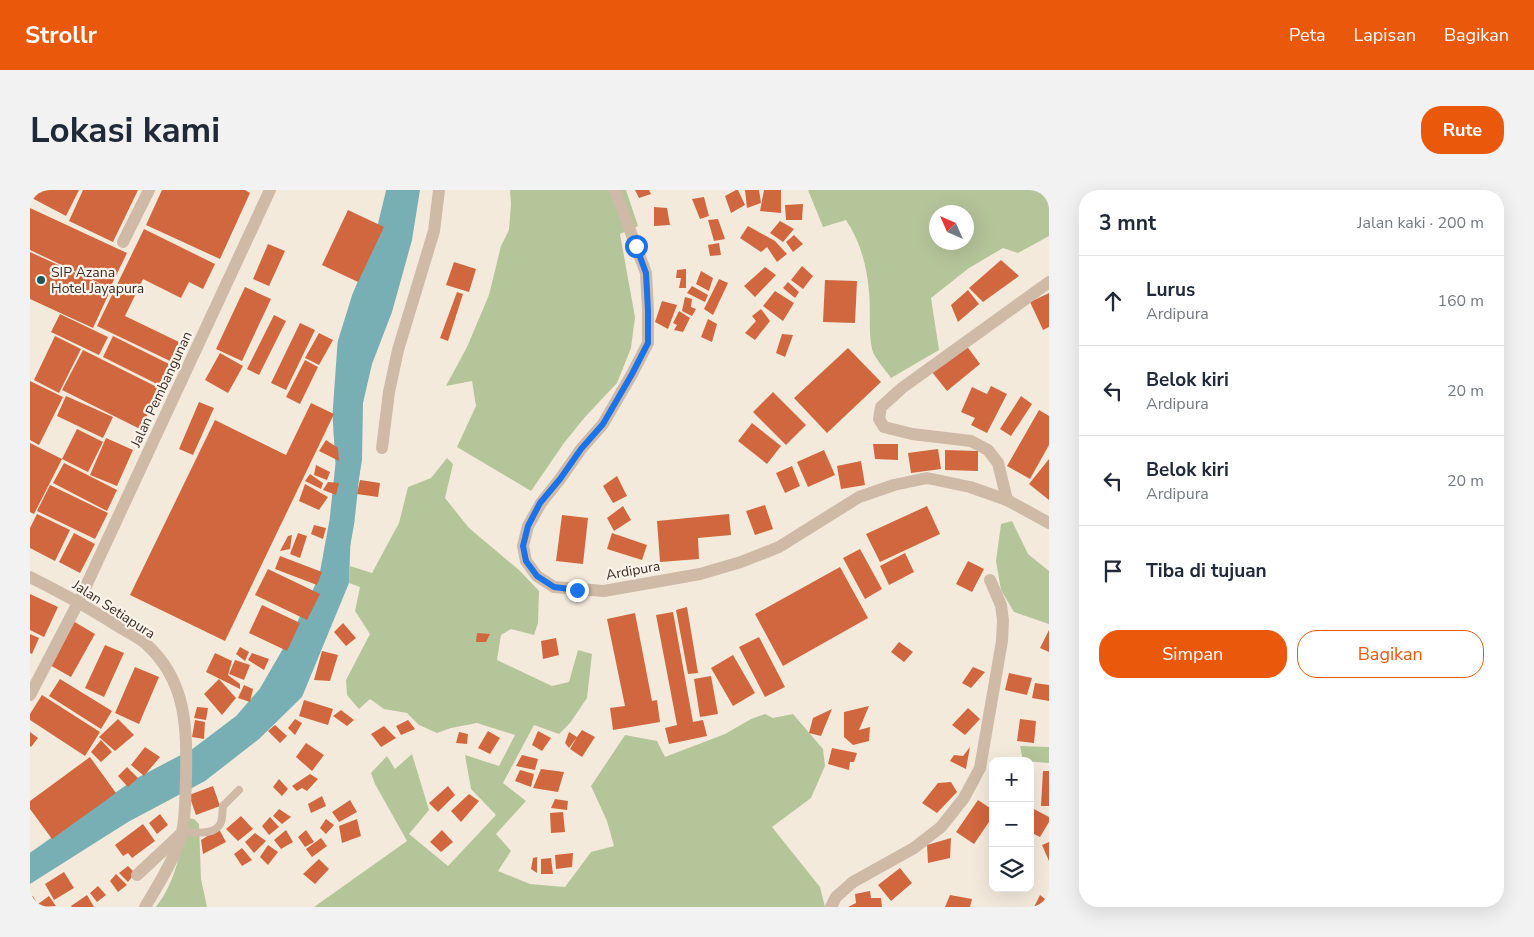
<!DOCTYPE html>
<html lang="id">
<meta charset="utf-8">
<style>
:root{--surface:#fff;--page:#f2f2f3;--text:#1f2937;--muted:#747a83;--line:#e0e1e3;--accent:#ea580c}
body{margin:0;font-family:"Nunito Sans",sans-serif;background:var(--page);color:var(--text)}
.controls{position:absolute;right:15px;bottom:15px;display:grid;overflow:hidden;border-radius:10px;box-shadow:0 5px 20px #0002}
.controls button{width:45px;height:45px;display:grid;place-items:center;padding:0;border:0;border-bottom:1px solid var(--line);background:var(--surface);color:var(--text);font:25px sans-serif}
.compass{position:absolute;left:899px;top:15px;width:45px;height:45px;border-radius:50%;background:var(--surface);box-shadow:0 5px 20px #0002;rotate:315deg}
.stop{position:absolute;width:15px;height:15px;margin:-11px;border:4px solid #1a73e8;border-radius:50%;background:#fff}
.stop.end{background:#1a73e8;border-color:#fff;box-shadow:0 1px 5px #0008}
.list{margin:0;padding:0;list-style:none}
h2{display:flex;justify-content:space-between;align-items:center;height:65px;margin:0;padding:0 20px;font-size:21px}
h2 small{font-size:16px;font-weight:400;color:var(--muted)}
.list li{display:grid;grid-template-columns:32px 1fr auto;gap:15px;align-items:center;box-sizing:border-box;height:90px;padding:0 20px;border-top:1px solid var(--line)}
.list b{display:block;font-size:19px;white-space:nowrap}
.list p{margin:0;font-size:16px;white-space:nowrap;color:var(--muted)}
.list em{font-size:16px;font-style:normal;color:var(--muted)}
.actions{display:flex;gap:10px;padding:15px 20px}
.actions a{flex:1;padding:11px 0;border:1px solid var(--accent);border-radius:20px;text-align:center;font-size:18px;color:var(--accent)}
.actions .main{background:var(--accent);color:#fff}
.icon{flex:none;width:28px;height:28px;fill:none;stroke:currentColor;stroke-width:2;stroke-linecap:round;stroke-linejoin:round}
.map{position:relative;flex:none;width:1019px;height:717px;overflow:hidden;border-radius:20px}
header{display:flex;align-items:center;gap:30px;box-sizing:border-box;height:70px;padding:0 25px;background:var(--accent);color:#fff}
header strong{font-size:24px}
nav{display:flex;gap:28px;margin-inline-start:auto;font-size:18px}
.intro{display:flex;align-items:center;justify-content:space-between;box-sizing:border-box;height:120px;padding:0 30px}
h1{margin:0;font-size:35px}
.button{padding:12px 22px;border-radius:20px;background:var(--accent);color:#fff;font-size:18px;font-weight:700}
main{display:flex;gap:30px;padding:0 30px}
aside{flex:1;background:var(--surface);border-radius:20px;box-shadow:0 5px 20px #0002}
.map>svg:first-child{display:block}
</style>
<header>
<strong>Strollr</strong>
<nav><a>Peta</a><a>Lapisan</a><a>Bagikan</a></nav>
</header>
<div class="intro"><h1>Lokasi kami</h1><a class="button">Rute</a></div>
<main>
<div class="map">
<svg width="1019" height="717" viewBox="0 0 1019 717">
<rect width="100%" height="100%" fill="#f4eadc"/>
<path fill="#b5c59a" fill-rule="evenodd" d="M480,0h116l12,36 -18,8 15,83 -4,31 -14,35 -32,34 -21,26 -33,48 -74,-44 19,-41 -4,-25 -26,5 21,-39 22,-52 12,-49 8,-16 2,-26z
M778,0h241v46l-31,17 -15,-5 -34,20 -38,30 8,52 -48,28c-6,-9 -17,-20 -19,-29 -4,-19 -1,-39 -3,-57 -2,-26 -9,-51 -23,-72l-23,7zM936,22v30h-30v-30z
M417,268l6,6 -8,34 24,30 50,42 20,21 -1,32 -4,12 -23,-6 -10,6 -4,25 55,26 17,-4 9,-32 14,4 -5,44 -17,25 -11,11 -25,-9 -31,58 23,18 -30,33 15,17 -13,20 32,13 35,3 26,-35 23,-6 -7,-25 -16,-35 34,-51 32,6 8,16 60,-23 26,-15 14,-5 8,4 20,-4 30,35 2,17 -14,32 -39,29 48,60 5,20h-511l93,-66 -32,-57 -4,-11 16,-17 8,13 17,-15 17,56 -20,24 39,32 48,-51 -25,-26 -6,-34 34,11 16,-31 -38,-12 -26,5 -14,5 -18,-8 -12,-12 -23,-4 -14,-10 -11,10 -12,-14 -1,-15 24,-46 -15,-23 5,-24 -11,-4 1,-17 22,7 27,-50 9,-36 23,-9z
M982,331l16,33 21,17v53l-35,-12 -13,-22 -5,-29 5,-37z
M990,556l29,1v16l-26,-2z
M155,628l9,1 5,5 2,55 6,28h-51c20,-26 26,-58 29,-89z"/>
<path fill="#78afb4" d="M373,0h17l-8,50 -20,72 -20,52 -9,39 -1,57 -11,65 -2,58 -47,114 -43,42 -54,42 -77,41 -98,62v-17l89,-59 58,-30 76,-56 48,-57 24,-51 12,-43 6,-31 9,-83 -2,-54 2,-34 39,-122z"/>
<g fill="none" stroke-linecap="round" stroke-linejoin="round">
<path stroke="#78afb4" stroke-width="25" d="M0,678l111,-78 59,-31 45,-34 25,-29 33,-57 28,-58 11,-60 6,-57 -3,-49 5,-71 14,-45 20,-47 15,-62"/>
</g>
<path fill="#d0673e" d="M0,0h49l-13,26 -36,-19z
M53,0h55l-25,52 -44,-21z
M132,0h83l5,3 -30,66 -74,-34z
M605,0h14l2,4 -12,4z
M706,0h2l7,15 -14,8 -6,-17z
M715,0h14l2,13 -14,5z
M734,0h17v23l-21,-2z
M674,7l5,19 -9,3 -8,-20z
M773,14l-1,16h-16l-1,-15z
M624,17l13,1 3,17 -16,1z
M0,18l97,45 -17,35 -80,-38z
M318,20l36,17 -26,55 -36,-17z
M688,29l7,20 -11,2 -6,-21z
M750,31l14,8 -11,13 -13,-9z
M718,36l27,15 12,13 -10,8 -10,-15 -6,5 -21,-14z
M114,39l71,35 -12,25 -14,-7 -8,16 -38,-19 -18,37 54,26 -9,19 -73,-35z
M764,45l9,9 -10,8 -7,-10z
M689,53l2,12 -11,1 -2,-11z
M238,54l17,7 -16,35 -16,-7z
M0,62l81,37 -18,39 -63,-29z
M971,70l18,16 -36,26 -14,-14z
M424,72l22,7 -7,23 -23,-7z
M772,76l11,10 -10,13 -12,-9z
M735,77l11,8 -21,22 -11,-11z
M656,79v19h-7l2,-10h-5l1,-8z
M671,81l12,7 -4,13 -13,-7z
M689,89l9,4 -15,32 -9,-6z
M795,90l32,1 -2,42 -32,-1z
M758,92l11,10 -4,6 -12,-10z
M662,96l16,9 -3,7 -18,-9z
M215,97l26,12 -29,62 -26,-12z
M938,100l11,14 -21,18 -7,-17z
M745,101l19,12 -11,18 -20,-15z
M427,102l6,2 -15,47 -8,-3z
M1019,103v34l-6,3 -13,-28z
M655,107l7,2 -1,8 5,2 -4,7 -10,-5z
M632,111l15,4 -9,24 -13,-7z
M731,119l9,12 -15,19 -10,-7 11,-12 -4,-5z
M649,121l11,7 -7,14 -9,-2 3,-5 -4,-2z
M30,124l48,23 -9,18 -48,-23z
M244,125l12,6 -27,54 -12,-6z
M678,129l9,5 -5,18 -11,-5z
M270,133l15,7 -29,60 -15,-7z
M289,143l14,7 -14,25 -14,-7z
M752,144l11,1 -8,22 -9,-4z
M25,146l26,13 -22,44 -25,-13z
M83,146l56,28 -10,21 -56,-28z
M936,155l14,19 -33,27 -15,-19z
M818,158l33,34 -54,51 -33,-35z
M53,160l78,39 -21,40 -78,-39z
M190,163l23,13 -15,27 -23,-13z
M275,170l13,7 -18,37 -14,-7z
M0,191l33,16 -24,48 -9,-5z
M961,196l16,8 -20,39 -16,-8 4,-7 -14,-6 11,-25 15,7z
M743,202l33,33 -20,20 -33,-33z
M36,206l47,21 -10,21 -46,-22z
M991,206l11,8 -21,32 -11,-7z
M169,212l15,6 -21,47 -14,-6z
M281,213l23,11 -109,227 -95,-46 85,-175 71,35z
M1009,220l10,6v29l-19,34 -23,-13z
M722,233l29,23 -14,18 -29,-23z
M47,239l26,13 -15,30 -26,-13z
M76,248l27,12 -16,36 -27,-11z
M296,250l12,8 1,13 -20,-10z
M0,253l32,16 -28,55 -4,-2z
M843,254h25v16l-23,-1z
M908,259l3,20 -30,4 -3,-20z
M794,260l11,25 -27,12 -11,-25z
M915,260l33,1v20l-33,-1z
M1019,269v41l-20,-16z
M831,271l4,24 -24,4 -4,-23z
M34,273l53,27 -10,21 -54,-28z
M286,275l14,7 -3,8 -13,-5z
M762,276l8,20 -15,7 -9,-20z
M280,284l13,9 -2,6 -16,-8z
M587,286l10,20 -14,7 -10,-17z
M330,290l20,3 -2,14 -21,-3z
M298,292l11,1 -3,12 -13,-5z
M275,294l23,13 -9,13 -20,-9z
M20,295l58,28 -13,26 -58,-28z
M735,315l8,24 -18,6 -9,-24z
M593,316l8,14 -17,11 -7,-13z
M897,316l13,28 -60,28 -14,-28z
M7,324l33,16 -15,31 -25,-13v-20z
M699,324l2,21 -33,3 1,21 -39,3 -3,-41z
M532,325l26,3 -5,46 -27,-3z
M284,335l12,3 -3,11 -12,-5z
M44,343l21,11 -15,29 -21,-11z
M268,343l9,3 -7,22 -10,-4z
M582,343l35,12 -5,15 -35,-11z
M262,345l-2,14 -10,2 8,-15z
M830,359l22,40 -17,10 -22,-41z
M875,363l9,19 -25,13 -9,-19z
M250,366l42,16 -5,13 -42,-16z
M938,371l16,8 -12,23 -16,-8z
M810,377l28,51 -85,48 -28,-52z
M238,379l52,25 -13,26 -52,-25z
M0,404l28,13 -14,30 -14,-7z
M232,415l38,18 -13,28 -38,-18z
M657,417l11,66 -10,1 -12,-64z
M643,422l20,110 10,-2 4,16 -38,8 -4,-16 12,-3 -21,-110z
M605,423l17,88 5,-1 3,22 -47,8 -3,-22 15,-2 -18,-87z
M43,431l22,13 -24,43 -23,-13z
M313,433l13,15 -10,8 -12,-14z
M1019,440v22l-9,-4z
M447,443l13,1 -4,8h-10z
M0,444l9,4 -7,16 -2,-1z
M729,447l26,50 -20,10 -26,-50z
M526,448l3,17 -16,4 -2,-18z
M869,452l14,10 -9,10 -13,-10z
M75,455l19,8 -20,44 -19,-9z
M210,457l9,5 -4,9 -9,-7z
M292,461l16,4 -8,26 -16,-1z
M185,463l17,8 -4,14 12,9v5l-34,-17z
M222,463l17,6 -5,11 -16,-10z
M703,465l22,38 -22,13 -22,-38z
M205,470l15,5 -6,15 -15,-6z
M105,477l24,10 -20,47 -24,-11z
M943,477l12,5 -14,16 -9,-5z
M979,483l23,5 -5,17 -22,-5z
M681,486l7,38 -18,3 -6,-38z
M30,489l52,32 -11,18 -52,-33z
M189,489l17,19 -14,17 -18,-21z
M1005,493l14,2v16l-17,-3z
M214,495l9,4 -3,13 -12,-4z
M12,505l58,37 -15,24 -55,-36v-6z
M274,510l29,9 -5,16 -29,-9z
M839,516l-10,24 11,-3 -1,14 -16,4 -9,-8v-25z
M167,517l11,1 -2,12 -12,-2z
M938,518l12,11 -15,16 -13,-10z
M802,519l-11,27 -12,-3 4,-15z
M311,520l13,10 -7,6 -14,-10z
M88,529l16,16 -19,16 -16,-14z
M265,529l7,4 -7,12 -7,-7z
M990,529l16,2 -2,22 -17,-2z
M165,530l10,2 -1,17 -12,-2z
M378,530l7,9 -14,6 -5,-9z
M245,535l12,11 -7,7 -12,-12z
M354,536l12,12 -15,9 -10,-13z
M552,540l13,7 -13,20 -12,-8 7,-12 -8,11 -4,-5 4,-11 8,5z
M458,541l12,7 -10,16 -12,-6z
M508,541l13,7 -9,13 -10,-6z
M0,542l8,6 -7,9 -1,-1z
M429,542l9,2 -1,10 -11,-1z
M71,550l11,12 -11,10 -10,-10z
M276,553l18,12 -12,16 -16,-14z
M115,557l15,10 -16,19 -13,-11z
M940,557l-4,22 -16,-8 4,-6 9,1z
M802,558l25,5 -3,9h-4l-1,8 -21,-6z
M492,565l16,4 -3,11 -19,-4z
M60,567l26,36 -64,46 -22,-30v-8z
M97,577l11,11 -10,9 -10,-11z
M511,579l23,3 -6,20 -25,-4z
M490,580l14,4 -3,13 -16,-6z
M1013,581h6v35h-8z
M280,584l8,5 -11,12 -5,-3 -5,3 -5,-5z
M249,589l9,10 -6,7 -9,-9z
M921,592l6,10 -20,21 -15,-10 16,-20z
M183,596l7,20 -24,9 -7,-20z
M418,596l7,9 -17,17 -9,-9z
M439,604l10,7 -18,21 -10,-11z
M292,606l4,10 -15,7 -3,-9z
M525,609l13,2 -1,9 -16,-2z
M320,610l7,12 -18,10 -7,-10z
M948,610l15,10v6l-19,28 -18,-12z
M1000,617l19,10v5l-9,15 -10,-5z
M249,619l12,8 -9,7 -9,-8z
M533,622l2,20 -14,1 -1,-20z
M130,624l8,11 -11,9 -8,-11z
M211,626l12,13 -15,12 -12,-12z
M240,627l9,10 -10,8 -7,-9z
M296,629l8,6 -8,9 -6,-6z
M327,629l4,17 -19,7 -3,-17z
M113,634l12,17 -23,17 -4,-5 -5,3 -8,-11z
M189,639l7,13 -23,12 -2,-14z
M256,640l7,12 -12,7 -7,-9z
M276,640l8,12 -9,5 -7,-10z
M412,640l11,12 -12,10 -11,-10z
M225,643l11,8 -12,12 -9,-11z
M291,648l6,8 -15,11 -6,-8z
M921,648l-1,20 -22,5 -1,-18z
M1019,652v19l-7,-16z
M238,655l10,7 -10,13 -8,-8z
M212,658l10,12 -10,6 -8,-12z
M543,663l-1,14 -16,2 -1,-14z
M507,667v16l-6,-4 2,-11z
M521,668l2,16h-12v-15z
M289,669l10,10 -14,15 -12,-10z
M98,676l7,7 -7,9 -9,-9z
M870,678l12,15 -21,18 -13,-16z
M34,682l10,16 -20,12 -9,-16z
M86,684l11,11 -9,7 -8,-11z
M68,696l8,9 -9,7 -7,-9z
M840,701l1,7h10l1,9h-34l8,-4 -1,-9z
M57,705l7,12h-22l-1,-1z
M920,705l22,4 -2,8h-25z
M1010,705l9,7v5h-15z
M3,706l5,9 1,2h-9v-10z
M19,706l7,10 -16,1 -2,-3z"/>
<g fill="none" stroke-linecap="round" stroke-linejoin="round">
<path stroke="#cebaa7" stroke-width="8" d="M152,643c11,-1 35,3 39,-11 2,-5 1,-11 2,-16l16,-16"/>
<path stroke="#cebaa7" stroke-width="12" d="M801,717l5,-10 17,-15 61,-34 27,-21 23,-29 16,-30 22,-127 1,-21 -2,-15 -11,-25"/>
<path stroke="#cebaa7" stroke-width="12" d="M93,52l26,-52
M352,258l7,-56 9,-42 36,-119 5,-41
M977,310l-9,-37 -10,-13 -17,-9 -59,-7 -28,-7 -5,-8 2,-12 21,-19 147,-106
M0,505l49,-94 191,-411
M107,685l45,-42"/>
<path stroke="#cebaa7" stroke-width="12" d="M585,0l31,83 2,37v33l-16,31 -29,50 -22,25 -21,30 -19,24 -13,23 -5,20 3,15 11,15 17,11 50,4 96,-17 41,-12 38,-15 80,-50 35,-12 33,-7 43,9 37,13 42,23
M0,387c30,15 58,30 86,48 9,6 21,11 29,18 42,37 42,85 41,136 -1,18 0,36 -4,53 -6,25 -24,53 -37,75"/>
</g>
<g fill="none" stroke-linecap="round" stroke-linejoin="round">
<path stroke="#1a73e8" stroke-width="6" d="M547,400l-23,-3 -17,-11 -11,-15 -3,-15 5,-20 12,-23 20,-24 21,-30 22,-25 29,-50 16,-31v-33l-2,-37 -10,-27"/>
</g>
<circle fill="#1a585f" stroke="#fbf3e9" stroke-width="2" cx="11" cy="90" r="5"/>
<g text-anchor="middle" stroke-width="4.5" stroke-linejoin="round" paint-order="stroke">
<g font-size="14" fill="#392e28" stroke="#fbf3e9" text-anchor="start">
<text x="21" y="87">SIP Azana<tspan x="21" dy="16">Hotel Jayapura</tspan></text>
</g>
<g font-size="14" fill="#392e28" stroke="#fbf3e9">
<text transform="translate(131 199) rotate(-65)" y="5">Jalan Pembangunan</text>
<text transform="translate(603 380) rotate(-10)" y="5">Ardipura</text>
<text transform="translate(84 419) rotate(33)" y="5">Jalan Setiapura</text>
</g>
</g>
</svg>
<div class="controls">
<button>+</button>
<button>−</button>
<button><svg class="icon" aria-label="layers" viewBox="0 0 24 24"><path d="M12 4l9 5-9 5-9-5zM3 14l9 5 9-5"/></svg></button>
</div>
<svg class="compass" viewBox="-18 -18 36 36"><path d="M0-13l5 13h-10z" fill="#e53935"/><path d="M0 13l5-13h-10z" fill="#747a83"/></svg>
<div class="stop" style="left:606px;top:56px"></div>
<div class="stop end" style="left:547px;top:400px"></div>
</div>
<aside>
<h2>3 mnt<small>Jalan kaki · 200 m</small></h2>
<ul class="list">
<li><svg class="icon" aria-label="ahead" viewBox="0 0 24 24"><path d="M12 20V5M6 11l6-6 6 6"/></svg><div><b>Lurus</b><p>Ardipura</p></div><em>160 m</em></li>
<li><svg class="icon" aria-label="left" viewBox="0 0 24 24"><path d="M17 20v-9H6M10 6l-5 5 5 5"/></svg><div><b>Belok kiri</b><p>Ardipura</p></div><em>20 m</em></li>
<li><svg class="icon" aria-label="left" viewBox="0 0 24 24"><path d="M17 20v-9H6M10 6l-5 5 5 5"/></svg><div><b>Belok kiri</b><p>Ardipura</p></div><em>20 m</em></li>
<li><svg class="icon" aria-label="arrive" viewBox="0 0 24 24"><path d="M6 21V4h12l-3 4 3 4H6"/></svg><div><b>Tiba di tujuan</b></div></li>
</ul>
<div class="actions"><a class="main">Simpan</a><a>Bagikan</a></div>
</aside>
</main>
